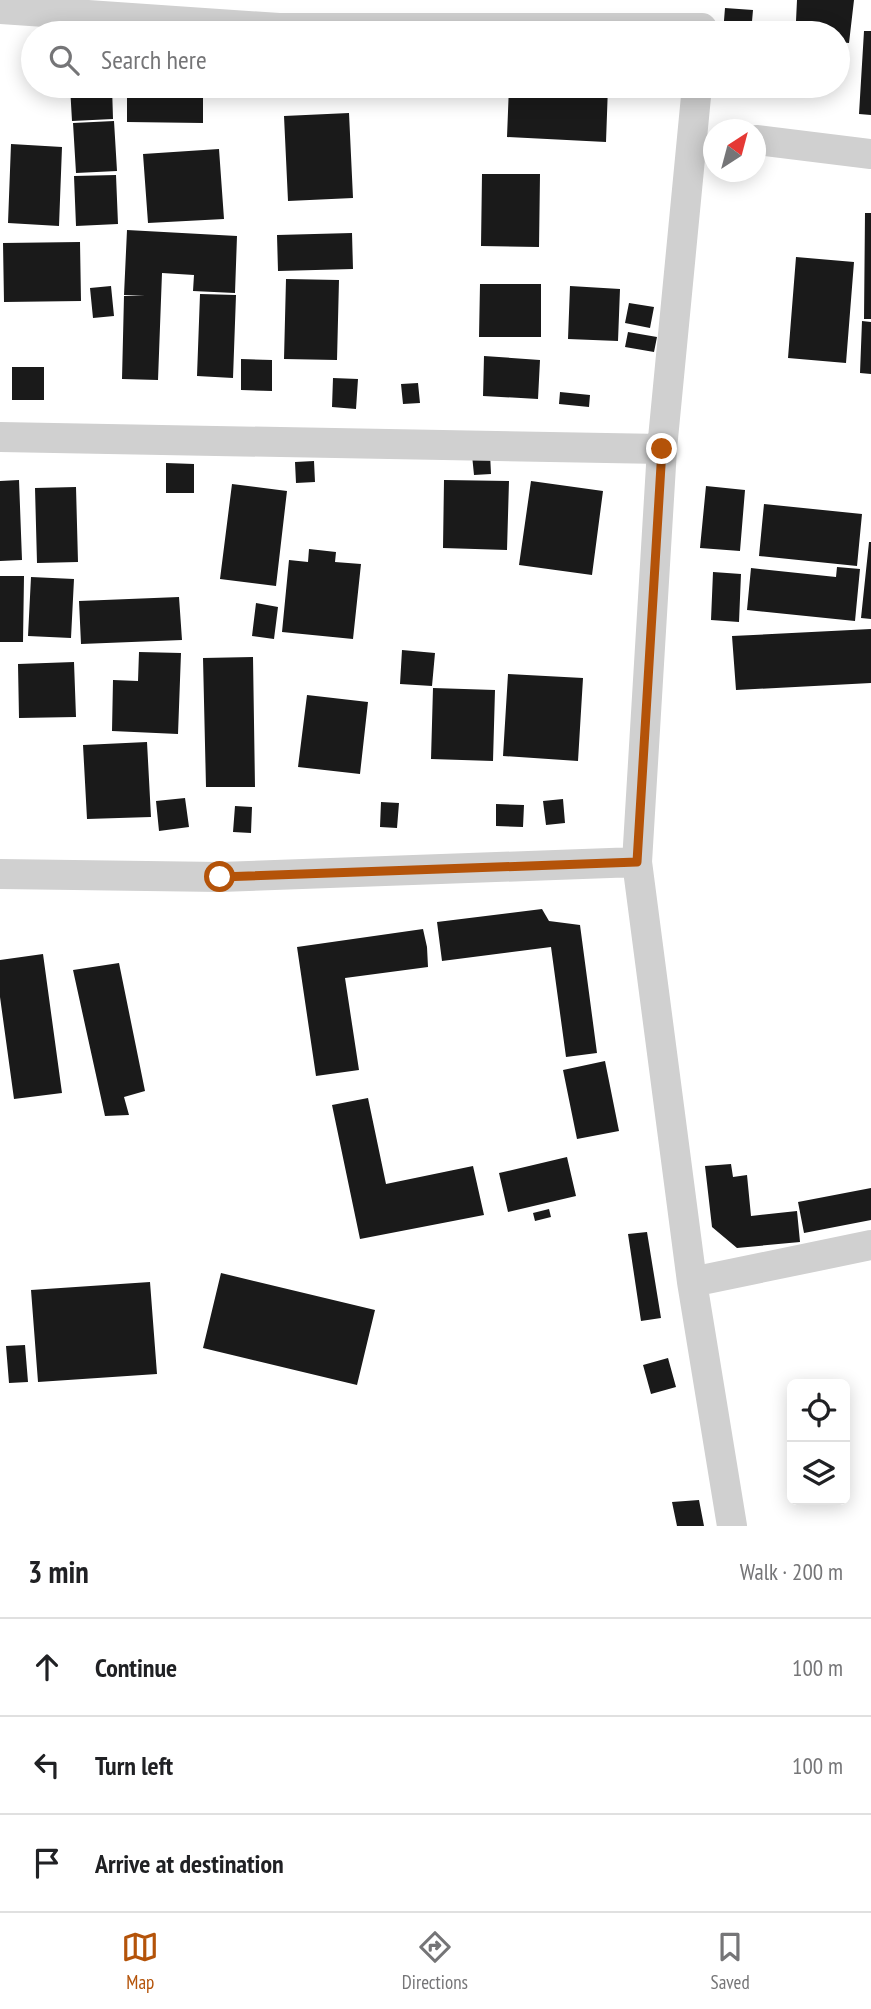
<!DOCTYPE html>
<meta charset="utf-8">
<style>
:root{--surface:#fff;--page:#f6f6f6;--text:#202124;--muted:#757577;--line:#e0e0e0;--accent:#b45309}
body{margin:0;font-family:"PT Sans Narrow",sans-serif;background:var(--page);color:var(--text)}
.controls{position:absolute;right:21px;bottom:21px;display:grid;overflow:hidden;border-radius:10px;box-shadow:0 4px 18px #0003}
.controls button{width:63px;height:63px;display:grid;place-items:center;padding:0;border:0;border-bottom:2px solid var(--line);background:var(--surface);color:var(--text);font:35px sans-serif}
.compass{position:absolute;left:703px;top:119px;width:63px;height:63px;border-radius:50%;background:var(--surface);box-shadow:0 4px 18px #0003;rotate:36deg}
.stop{position:absolute;width:21px;height:21px;margin:-16px;border:5px solid #b45309;border-radius:50%;background:#fff}
.stop.end{background:#b45309;border-color:#fff;box-shadow:0 2px 7px #0008}
.list{margin:0;padding:0;list-style:none}
h2{display:flex;justify-content:space-between;align-items:center;height:91px;margin:0;padding:0 28px;font-size:30px}
h2 small{font-size:23px;font-weight:400;color:var(--muted)}
.list li{display:grid;grid-template-columns:46px 1fr auto;gap:21px;align-items:center;box-sizing:border-box;height:98px;padding:0 28px;border-top:2px solid var(--line)}
.list b{display:block;font-size:26px;white-space:nowrap}
.list em{font-size:23px;font-style:normal;color:var(--muted)}
.icon{flex:none;width:38px;height:38px;fill:none;stroke:currentColor;stroke-width:2;stroke-linecap:round;stroke-linejoin:round}
.map{position:relative;flex:none;width:871px;height:1526px;overflow:hidden}
.search{position:absolute;background:var(--surface);box-shadow:0 4px 18px #0003;left:21px;right:21px;top:21px;height:77px;display:flex;align-items:center;gap:18px;box-sizing:border-box;padding:0 24px;border-radius:38px;color:var(--muted);font-size:26px}
.sheet{height:385px;background:var(--surface)}
nav{display:flex;justify-content:space-around;align-items:center;box-sizing:border-box;height:98px;border-top:2px solid var(--line);background:var(--surface);font-size:19px;color:var(--muted)}
nav a{display:grid;justify-items:center;gap:4px}
nav .on{color:var(--accent)}
.map>svg:first-child{display:block}
</style>
<div class="map">
<svg width="871" height="1526" viewBox="0 0 871 1526">
<rect width="100%" height="100%" fill="#fff"/>
<path fill="#1a1a1a" d="M797,0h57l-5,43 -11,-1v-9h-17l1,-9 -26,-3z
M725,8l28,2 -2,23h-28z
M864,31h7v84l-12,-1z
M70,86h42l1,33 -41,2z
M127,86h76v37l-76,-1z
M509,86h99l-2,56 -99,-5z
M349,113l4,85 -65,3 -4,-85z
M114,121l3,50 -41,2 -3,-50z
M11,144l51,3 -3,79 -51,-3z
M219,149l5,70 -76,4 -5,-69z
M482,174h58l-1,73 -58,-1z
M116,175l2,49 -42,2 -2,-50z
M865,213h6v106h-7z
M127,230l110,6 -2,57 -42,-2 1,-16 -32,-2 -4,107 -36,-1 2,-83h21l-21,-1z
M352,233l1,36 -75,2 -1,-36z
M80,242l1,59 -77,1 -1,-59z
M796,257l58,5 -8,101 -58,-5z
M286,279l53,1 -2,80 -53,-1z
M480,284h61v53h-62z
M111,286l3,30 -21,2 -3,-30z
M570,286l50,3 -2,52 -50,-2z
M200,294l36,1 -3,83 -36,-2z
M629,303l25,4 -4,21 -25,-5z
M862,321l9,1v52l-11,-1z
M628,332l29,5 -3,15 -29,-5z
M484,356l56,4 -2,39 -55,-3z
M241,359l31,1v31l-31,-1z
M12,367h32v33h-32z
M333,378l25,1 -2,30 -24,-2z
M418,383l2,20 -17,1 -2,-20z
M560,392l30,3 -1,12 -30,-3z
M490,453l1,21 -17,1 -2,-20z
M314,461l1,21 -19,1 -1,-21z
M166,463l28,1v29h-28z
M19,480l3,80 -22,1v-80z
M444,480l65,1 -2,69 -64,-2z
M531,481l72,10 -11,84 -73,-10z
M232,484l55,7 -11,95 -56,-7z
M706,486l39,4 -5,61 -40,-3z
M76,487l2,75 -41,1 -2,-75z
M764,504l98,10 -5,52 -98,-10z
M869,542h2v77l-10,-1z
M309,549l27,3 -1,10 26,2 -8,75 -71,-7 7,-72 19,2z
M837,567l23,2 -5,52 -108,-11 4,-42 85,9z
M713,572l28,2 -2,48 -28,-2z
M0,576h24l-1,66h-23z
M31,577l43,2 -3,59 -43,-2z
M179,597l3,43 -101,4 -2,-43z
M256,603l22,4 -4,32 -22,-3z
M871,629v54l-135,7 -4,-54z
M402,650l33,3 -3,33 -32,-2z
M139,652l42,1 -3,81 -66,-3 1,-51 25,1z
M253,657l2,130h-49l-3,-129z
M74,662l2,55 -57,1 -1,-54z
M508,674l75,4 -5,83 -75,-5z
M433,688l62,2 -2,71 -62,-2z
M307,695l61,7 -8,72 -62,-7z
M147,742l4,75 -64,2 -4,-74z
M185,798l4,29 -30,4 -3,-30z
M563,799l2,24 -19,2 -3,-24z
M381,802l18,1 -2,25 -17,-1z
M496,804l28,1 -1,22 -27,-1z
M235,806l17,1 -1,26 -18,-1z
M542,909l7,12 31,4 17,128 -31,4 -15,-110 -109,14 -5,-39z
M423,929l4,18 1,20 -83,11 14,92 -43,6 -19,-129z
M43,954l19,139 -48,6 -14,-102v-37z
M119,963l26,128 -21,6 5,18 -24,1 -32,-146z
M605,1061l14,70 -42,8 -14,-69z
M368,1098l18,86 87,-18 11,49 -124,24 -28,-134z
M567,1157l9,39 -68,16 -9,-39z
M731,1164l2,13 14,-2 4,41 46,-5 3,31 -63,6 -25,-21 -7,-61z
M871,1188v32l-67,13 -6,-31z
M549,1209l2,8 -16,4 -2,-8z
M647,1232l14,86 -20,3 -13,-87z
M221,1273l154,37 -18,75 -154,-37z
M150,1282l7,92 -119,8 -7,-92z
M25,1345l3,37 -19,1 -3,-37z
M668,1358l8,29 -25,7 -8,-29z
M699,1500l5,26h-27l-5,-24z"/>
<g fill="none" stroke-linecap="round" stroke-linejoin="round">
<path stroke="#d0d0d0" stroke-width="30" d="M0,9l279,19h423
M697,86l-35,363 -25,413 55,420 40,244
M756,140l115,14
M0,437l662,12
M0,874l220,3 417,-15
M692,1282l179,-37"/>
</g>
<g fill="none" stroke-linecap="round" stroke-linejoin="round">
<path stroke="#b45309" stroke-width="9" d="M220,877l417,-15 25,-413"/>
</g>
</svg>
<div class="controls">
<button><svg class="icon" aria-label="locate" viewBox="0 0 24 24"><circle cx="12" cy="12" r="6"/><path d="M12 2v4M12 18v4M2 12h4M18 12h4"/></svg></button>
<button><svg class="icon" aria-label="layers" viewBox="0 0 24 24"><path d="M12 4l9 5-9 5-9-5zM3 14l9 5 9-5"/></svg></button>
</div>
<svg class="compass" viewBox="-18 -18 36 36"><path d="M0-13l5 13h-10z" fill="#e53935"/><path d="M0 13l5-13h-10z" fill="#757577"/></svg>
<div class="stop" style="left:220px;top:877px"></div>
<div class="stop end" style="left:662px;top:449px"></div>
<div class="search"><svg class="icon" aria-label="search" viewBox="0 0 24 24"><circle cx="10" cy="10" r="6"/><path d="M15 15l6 6"/></svg>Search here</div>
</div>
<section class="sheet">
<h2>3 min<small>Walk · 200 m</small></h2>
<ul class="list">
<li><svg class="icon" aria-label="ahead" viewBox="0 0 24 24"><path d="M12 20V5M6 11l6-6 6 6"/></svg><div><b>Continue</b></div><em>100 m</em></li>
<li><svg class="icon" aria-label="left" viewBox="0 0 24 24"><path d="M17 20v-9H6M10 6l-5 5 5 5"/></svg><div><b>Turn left</b></div><em>100 m</em></li>
<li><svg class="icon" aria-label="arrive" viewBox="0 0 24 24"><path d="M6 21V4h12l-3 4 3 4H6"/></svg><div><b>Arrive at destination</b></div></li>
</ul>
</section>
<nav>
<a class="on"><svg class="icon" aria-label="map" viewBox="0 0 24 24"><path d="M3 6l6-2 6 2 6-2v14l-6 2-6-2-6 2zM9 4v14M15 6v14"/></svg>Map</a>
<a><svg class="icon" aria-label="directions" viewBox="0 0 24 24"><path d="M12 3l9 9-9 9-9-9zM9 14v-3h6M13 9l2 2-2 2"/></svg>Directions</a>
<a><svg class="icon" aria-label="saved" viewBox="0 0 24 24"><path d="M7 4h10v16l-5-4-5 4z"/></svg>Saved</a>
</nav>
